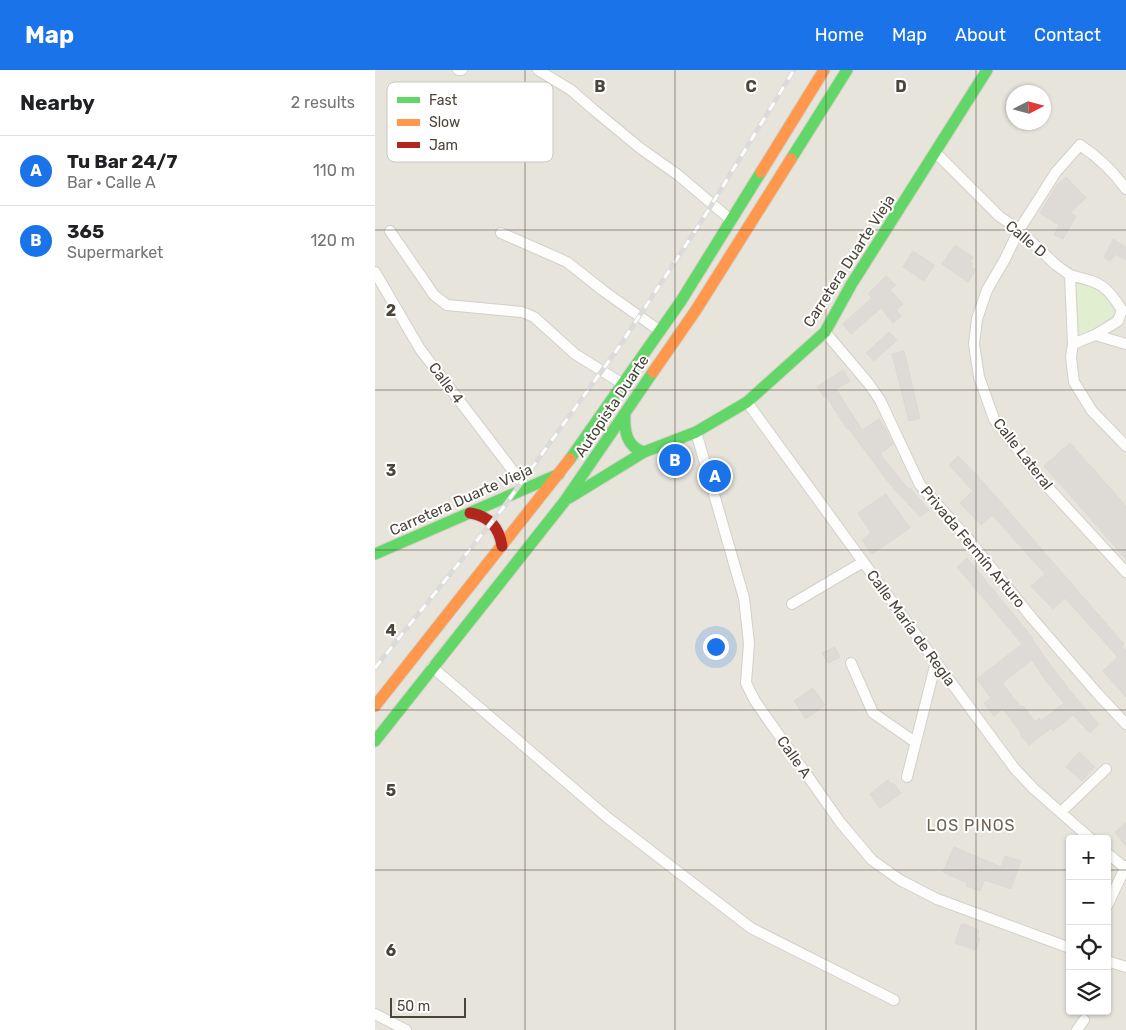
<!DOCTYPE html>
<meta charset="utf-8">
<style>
:root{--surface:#fff;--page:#f2f2f2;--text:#202124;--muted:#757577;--line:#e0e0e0;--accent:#1a73e8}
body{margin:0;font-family:Rubik,sans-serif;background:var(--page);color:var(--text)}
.controls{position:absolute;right:15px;bottom:15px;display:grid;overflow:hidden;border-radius:5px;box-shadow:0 1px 4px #0004}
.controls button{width:45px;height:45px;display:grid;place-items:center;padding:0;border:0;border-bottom:1px solid var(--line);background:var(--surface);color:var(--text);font:25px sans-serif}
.compass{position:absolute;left:631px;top:15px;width:45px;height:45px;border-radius:50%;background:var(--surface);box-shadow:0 1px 4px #0004;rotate:84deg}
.scale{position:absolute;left:15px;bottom:12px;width:76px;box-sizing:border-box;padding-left:5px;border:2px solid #4b4439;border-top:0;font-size:14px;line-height:18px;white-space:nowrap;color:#4b4439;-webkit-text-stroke:4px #fff;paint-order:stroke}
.you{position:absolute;left:340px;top:576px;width:18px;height:18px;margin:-12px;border:4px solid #fff;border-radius:50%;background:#1a73e8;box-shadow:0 0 0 8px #1a73e833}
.badge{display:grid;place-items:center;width:32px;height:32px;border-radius:50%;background:var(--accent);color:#fff;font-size:16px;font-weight:700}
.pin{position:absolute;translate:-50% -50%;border:2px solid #fff;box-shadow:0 1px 5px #0006}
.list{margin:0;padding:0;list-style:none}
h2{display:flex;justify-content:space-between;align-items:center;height:65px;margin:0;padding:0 20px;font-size:21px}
h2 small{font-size:16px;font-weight:400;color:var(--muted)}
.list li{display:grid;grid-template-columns:32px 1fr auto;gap:15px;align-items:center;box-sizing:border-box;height:70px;padding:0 20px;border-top:1px solid var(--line)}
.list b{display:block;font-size:19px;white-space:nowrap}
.list p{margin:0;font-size:16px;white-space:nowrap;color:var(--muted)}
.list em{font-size:16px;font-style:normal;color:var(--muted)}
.icon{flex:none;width:28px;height:28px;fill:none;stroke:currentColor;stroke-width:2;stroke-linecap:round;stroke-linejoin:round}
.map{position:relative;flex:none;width:751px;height:960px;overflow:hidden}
header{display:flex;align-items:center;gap:30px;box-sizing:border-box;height:70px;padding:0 25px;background:var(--accent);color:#fff}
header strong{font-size:24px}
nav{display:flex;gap:28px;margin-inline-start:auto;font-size:18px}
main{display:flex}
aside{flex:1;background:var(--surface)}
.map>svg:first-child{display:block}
</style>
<header>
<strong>Map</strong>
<nav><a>Home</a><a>Map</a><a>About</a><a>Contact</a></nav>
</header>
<main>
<aside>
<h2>Nearby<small>2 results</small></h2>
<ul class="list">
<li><span class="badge">A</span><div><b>Tu Bar 24/7</b><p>Bar · Calle A</p></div><em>110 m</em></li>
<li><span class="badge">B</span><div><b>365</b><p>Supermarket</p></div><em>120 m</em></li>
</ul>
</aside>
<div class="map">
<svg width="751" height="960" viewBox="0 0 751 960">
<rect width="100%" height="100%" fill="#f4f2ee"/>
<path fill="#e7e4dc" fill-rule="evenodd" d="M0,0h751v960h-751zM638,22h30v30h-30zM695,769h37v172h-37z"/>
<path fill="#e1eecf" d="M700,214c26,4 31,4 39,31l-18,12 -16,8z"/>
<path fill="#dedbd6" stroke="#dcd9d4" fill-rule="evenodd" d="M691,107l20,21 -16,15 6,3 -13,23 -9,-4 5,-10 -19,-12 17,-28z
M738,169l13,8v13l-11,-6 -5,7 -6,-4z
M580,175l18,12 -3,5 3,2 -2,2 5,4 -8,12 -26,-18z
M538,181l21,14 -10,16 -21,-14z
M511,206l10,9 -6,5 13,14 -7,6 5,6 -8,7 -12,-15 -30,26 -8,-10 29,-26 -4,-4z
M514,262l8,8 -23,21 -8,-8z
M529,281l16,67 -11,3 -17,-67z
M468,300l7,11 -14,8 26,41 17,-11 6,9 8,16 -13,10 29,36 1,-2 19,22 -9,7 -31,-34 -41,-55 -1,1 -21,-33 -2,1 -7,-10z
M695,373l56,63v53l-82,-93z
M583,386l27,28 139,160 -3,2 5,4v47l-23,-26 15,-14 -53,-59 -12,11 -13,-13 -9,-10 14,-12 -53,-59 -11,10 -21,-22 13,-12 -24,-26z
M511,424l24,34 -38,26 -10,-14 9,-7 -13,-20z
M592,488l66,80 -1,1 22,31 22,28 23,26 -9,9 -17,-18 -20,16 -2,-3 -22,17 -9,-11 1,-1 -18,-24 -9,7 -10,-13 7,-5 -14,-19 45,-35 -65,-77zM657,590l14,21 18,22 -23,18 -2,-3 -4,4 -12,-16 -2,1 -19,-24z
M460,577l5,10 -12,6 -6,-10z
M438,618l12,17 -19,14 -12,-18z
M704,682l16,15 -13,14 -16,-14z
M513,710l3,4 2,-1 8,10 -21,15 -10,-14z
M751,752v24l-11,-14z
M579,777l47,20 4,-11 16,5 -10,28 -26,-9 -5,11 -14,-5 1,-3 -24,-11z
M589,854l15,6 -2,7 3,1 -4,12 -21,-7 6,-18z"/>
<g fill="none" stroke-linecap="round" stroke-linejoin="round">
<g stroke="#d2d0cb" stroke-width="12">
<path id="street" d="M83,0h4
M163,0l33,20 23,20 46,38 38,27 53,45
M561,83l63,63 20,14 37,35 14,10 3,69 -2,13 3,25 18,29 34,35
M751,119c-13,-18 -28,-32 -46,-44l-24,27 -37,58 -14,29 -18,31 -10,29 -3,25 5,33 15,42 48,62 84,91
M15,161l44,64 13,10 75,7 12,5 41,37 48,30
M126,163l66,29 38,30 55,39
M0,202l45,77 106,139
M695,205c30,8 35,8 52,35l-4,11 -23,14 -22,9
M450,262l44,52 11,16 40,85 50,56 62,77 65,75 29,31
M720,265l31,9
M372,332l189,260 79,107 19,20 57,50
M321,362l48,166 5,45 -3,40 9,18 85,121 32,38 28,20 37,19 133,49
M417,534l71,-42
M476,593l22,50 42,29
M57,597l176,151 143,110 143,72
M532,707l29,-115
M686,742l45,-43
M732,783l17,14
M732,836l19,-40
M732,891l19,6
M0,944l31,16
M702,960l7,-10"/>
</g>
<g stroke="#d3cfc5" stroke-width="13">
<path id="fast" d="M416,89l56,-89
M250,343c-1,17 1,34 19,39
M195,389l111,-158 80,-129
M194,428l75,-46 52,-20 51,-30 78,-70 26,-47 136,-215
M0,484l184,-80
M0,671l189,-239 89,-130"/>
</g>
<g stroke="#d3cfc5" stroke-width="13">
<path id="slow" d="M386,102l63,-102
M278,302l43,-62 95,-151
M0,636l195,-247"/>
</g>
<g stroke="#d3cfc5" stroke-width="13">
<path id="jam" d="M95,443c19,3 29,14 32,33"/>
</g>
<use href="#street" stroke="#fdfdfc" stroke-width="10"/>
<use href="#fast" stroke="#63d668" stroke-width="11"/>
<use href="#slow" stroke="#ff974d" stroke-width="11"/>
<use href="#jam" stroke="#b3261e" stroke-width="11"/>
<g stroke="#dbdbda" stroke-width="5">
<path id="rail" d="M0,598l128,-160 116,-161 82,-125 93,-152"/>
</g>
<use href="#rail" stroke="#fff" stroke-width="3" stroke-dasharray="9" stroke-linecap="butt"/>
</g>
<path fill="none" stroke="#4b4439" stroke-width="1" stroke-opacity="0.55" d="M150,0v960M300,0v960M451,0v960M601,0v960M0,160h751M0,320h751M0,480h751M0,640h751M0,800h695M732,800h19"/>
<g text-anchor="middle" stroke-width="4" stroke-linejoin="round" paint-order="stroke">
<g font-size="15" fill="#4b4439" stroke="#fff">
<text transform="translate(651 169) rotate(40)" y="5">Calle D</text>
<text transform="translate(474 191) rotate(-57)" y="5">Carretera Duarte Vieja</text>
<text transform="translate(71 313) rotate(53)" y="5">Calle 4</text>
<text transform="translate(237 336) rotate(-56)" y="5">Autopista Duarte</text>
<text transform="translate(648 384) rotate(52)" y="5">Calle Lateral</text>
<text transform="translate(86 430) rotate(-24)" y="5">Carretera Duarte Vieja</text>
<text transform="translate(598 477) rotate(50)" y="5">Privada Fermín Arturo</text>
<text transform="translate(536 558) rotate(54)" y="5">Calle María de Regla</text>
<text transform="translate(419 687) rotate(55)" y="5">Calle A</text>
</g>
<g font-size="16" letter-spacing="1" fill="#6e6250" stroke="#fff">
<text x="596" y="761">LOS PINOS</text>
</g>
</g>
<rect x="12" y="12" width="166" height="80" rx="8" fill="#fff" stroke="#c9c7c4" stroke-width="1"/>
<rect x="22" y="27" width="23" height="6" fill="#63d668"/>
<rect x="22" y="49" width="23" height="7" fill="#ff974d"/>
<rect x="22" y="72" width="23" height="6" fill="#b3261e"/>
<g font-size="14" fill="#4b4439">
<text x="54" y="35">Fast</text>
<text x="54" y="57">Slow</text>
<text x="54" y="80">Jam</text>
</g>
<g font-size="16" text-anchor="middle" font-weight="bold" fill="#4b4439" stroke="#fff" stroke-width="4" stroke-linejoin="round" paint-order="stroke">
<text x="225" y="22">B</text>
<text x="376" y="22">C</text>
<text x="526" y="22">D</text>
<text x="16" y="246">2</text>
<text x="16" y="406">3</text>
<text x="16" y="566">4</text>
<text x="16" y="726">5</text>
<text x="16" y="886">6</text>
</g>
</svg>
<div class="controls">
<button>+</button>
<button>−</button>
<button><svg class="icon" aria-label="locate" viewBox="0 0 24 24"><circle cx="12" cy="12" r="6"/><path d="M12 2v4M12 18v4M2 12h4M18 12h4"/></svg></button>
<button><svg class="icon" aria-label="layers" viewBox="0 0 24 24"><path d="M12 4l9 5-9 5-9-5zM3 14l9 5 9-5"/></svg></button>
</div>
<svg class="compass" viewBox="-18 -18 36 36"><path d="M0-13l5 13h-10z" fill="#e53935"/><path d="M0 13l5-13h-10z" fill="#757577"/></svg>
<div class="scale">50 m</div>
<div class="you"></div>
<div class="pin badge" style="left:340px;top:406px">A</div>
<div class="pin badge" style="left:300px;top:390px">B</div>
</div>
</main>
